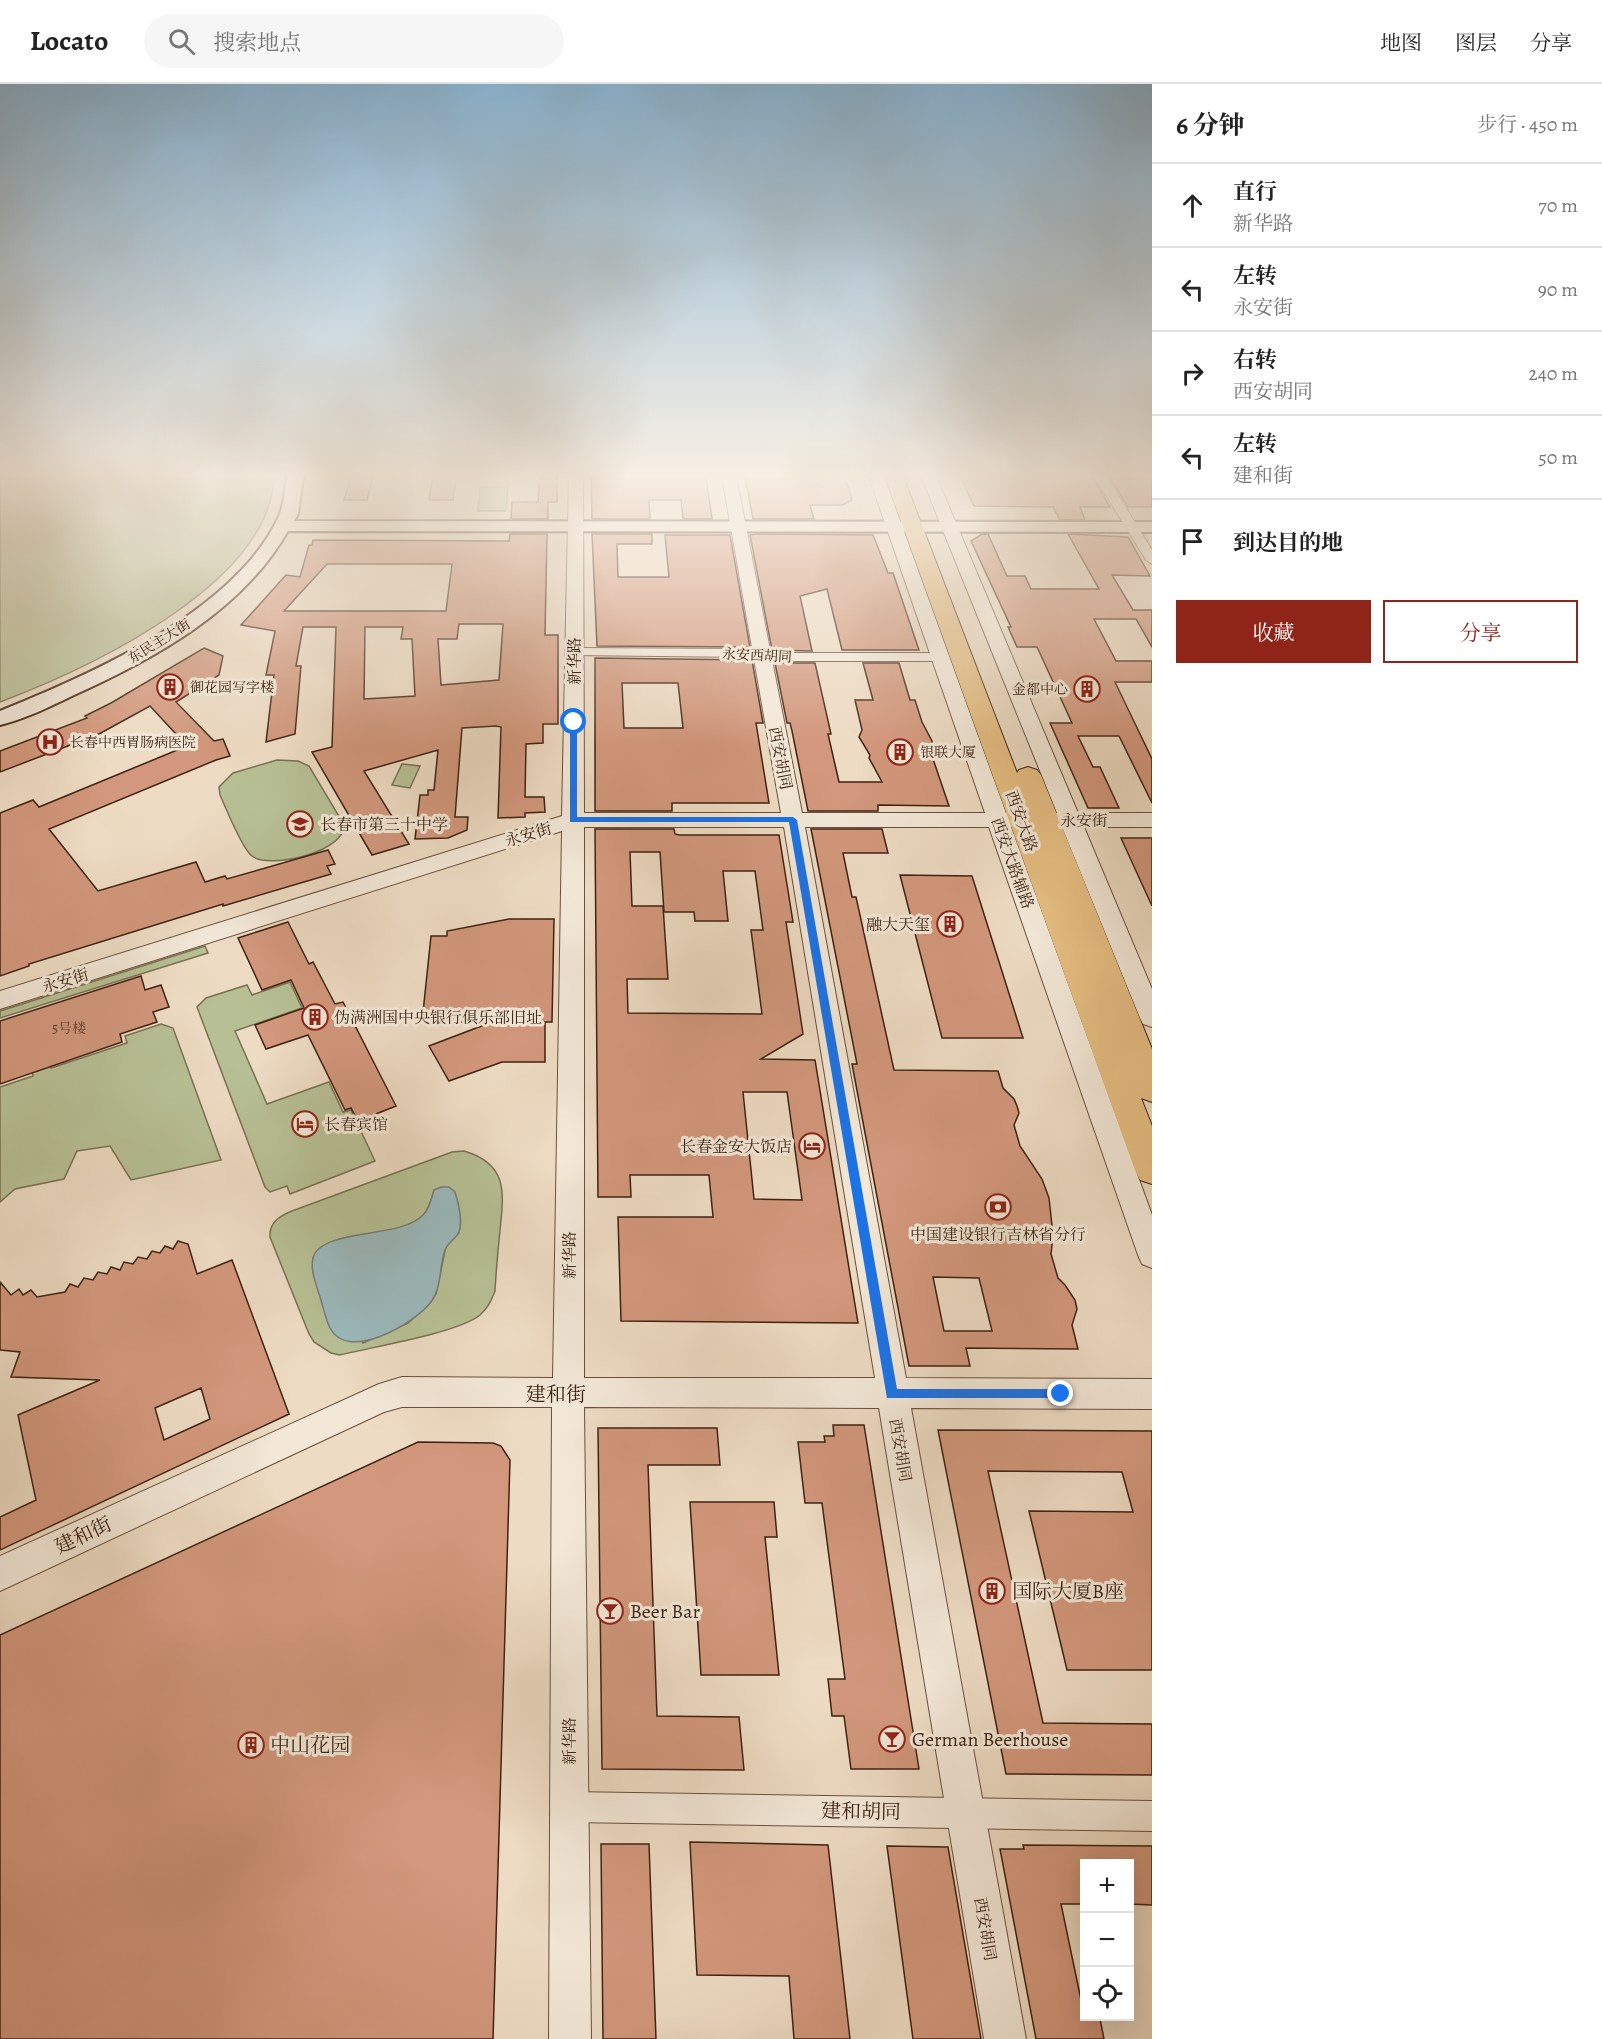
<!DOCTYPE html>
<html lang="zh">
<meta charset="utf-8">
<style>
:root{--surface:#fff;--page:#f6f6f6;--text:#222;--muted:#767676;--line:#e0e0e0;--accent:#8f2418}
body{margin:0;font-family:Alegreya,"Noto Serif SC",serif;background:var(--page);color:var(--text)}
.controls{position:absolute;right:18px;bottom:18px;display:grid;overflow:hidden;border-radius:0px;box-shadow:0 6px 24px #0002}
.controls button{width:54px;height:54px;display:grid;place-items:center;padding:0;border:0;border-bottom:2px solid var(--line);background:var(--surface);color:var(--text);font:30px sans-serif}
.stop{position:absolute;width:18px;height:18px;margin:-14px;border:4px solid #1a73e8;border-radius:50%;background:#fff}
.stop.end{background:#1a73e8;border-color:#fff;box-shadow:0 2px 6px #0008}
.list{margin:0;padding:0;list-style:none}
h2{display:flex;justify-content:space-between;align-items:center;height:78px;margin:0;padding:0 24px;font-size:26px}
h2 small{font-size:20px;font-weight:400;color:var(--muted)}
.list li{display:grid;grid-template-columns:39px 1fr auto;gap:18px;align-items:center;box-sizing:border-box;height:84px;padding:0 24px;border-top:2px solid var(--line)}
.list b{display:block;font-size:22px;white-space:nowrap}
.list p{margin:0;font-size:20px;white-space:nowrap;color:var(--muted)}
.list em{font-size:20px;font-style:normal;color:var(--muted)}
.actions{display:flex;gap:12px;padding:18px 24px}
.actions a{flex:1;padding:14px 0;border:2px solid var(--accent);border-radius:0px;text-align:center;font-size:21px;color:var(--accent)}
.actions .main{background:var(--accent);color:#fff}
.icon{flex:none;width:33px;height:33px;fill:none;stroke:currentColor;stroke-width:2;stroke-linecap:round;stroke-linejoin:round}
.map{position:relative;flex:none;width:1152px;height:1955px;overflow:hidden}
header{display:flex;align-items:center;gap:36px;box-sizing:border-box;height:84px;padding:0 30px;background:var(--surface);border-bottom:2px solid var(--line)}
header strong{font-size:28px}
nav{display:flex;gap:33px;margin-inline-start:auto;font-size:21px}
.search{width:420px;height:54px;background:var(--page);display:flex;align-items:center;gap:15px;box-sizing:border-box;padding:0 21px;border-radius:33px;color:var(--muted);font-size:22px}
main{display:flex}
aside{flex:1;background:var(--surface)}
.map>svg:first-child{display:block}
</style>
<header>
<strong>Locato</strong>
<div class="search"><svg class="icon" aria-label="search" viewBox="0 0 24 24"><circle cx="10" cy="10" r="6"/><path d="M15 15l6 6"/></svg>搜索地点</div>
<nav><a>地图</a><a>图层</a><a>分享</a></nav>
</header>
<main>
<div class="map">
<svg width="1152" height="1955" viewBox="0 0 1152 1955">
<rect width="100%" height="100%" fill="#eddbc3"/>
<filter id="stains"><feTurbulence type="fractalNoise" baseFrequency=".00333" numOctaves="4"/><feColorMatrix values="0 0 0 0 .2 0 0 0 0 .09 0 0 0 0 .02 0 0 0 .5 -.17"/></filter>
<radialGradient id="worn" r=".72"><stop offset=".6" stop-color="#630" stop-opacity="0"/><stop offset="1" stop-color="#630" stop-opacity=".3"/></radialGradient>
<path fill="#b7c095" stroke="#7a7153" stroke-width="1.5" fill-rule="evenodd" d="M0,387h274c3,111 -187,198 -274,231z
M480,403h28l-2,24h-28z
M277,676l21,1 11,5 34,57c7,28 -73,47 -91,33 -10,-7 -26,-48 -32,-61l-1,-8 14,-14z
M402,680l18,2 -10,22 -18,-3z
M205,862l3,7 -208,65v-7z
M290,898l12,26 -67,23 32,73 62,-22 14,30 8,-2 24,51 -85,33 -3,-8 -17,6 -5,-5 -68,-180 9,-9 41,-13 5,10z
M161,940l12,4 48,132 -90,20 -21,-34 -33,5 -13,28 -49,10 -15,13v-115l33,-11 -2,-9 18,-6 2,7 76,-25 -2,-7z
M464,1067c44,13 40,41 36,79 -2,20 -4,41 -5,61 -4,10 -7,17 -15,24 -22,18 -108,32 -140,40l-9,-2 -17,-11 -5,-8 -39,-97c-1,-15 10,-21 22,-26l160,-59zM434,1106l24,13 1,30 -13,13 -10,48 -6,9 -22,20 -45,20 -50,-85c19,-34 82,-15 110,-42 5,-6 9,-18 11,-26z"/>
<path fill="#9bb9bc" stroke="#767d78" stroke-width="1.5" d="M441,1103h8l6,5c3,10 8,30 4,40 -3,7 -11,10 -14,18 -6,17 -3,37 -14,52 -16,21 -83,61 -101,26 -5,-10 -7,-23 -11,-34 -3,-11 -9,-24 -6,-36 8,-30 88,-19 110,-43 6,-5 9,-17 11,-25z"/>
<path fill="#d2977c" stroke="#3e2211" stroke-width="1.5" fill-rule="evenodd" d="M353,387h21l-7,29h-23z
M434,387h23l-4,29h-24z
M540,387h17v31h-9v17h-37l1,-17h26z
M591,387h114l7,48h-29l-2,-19h-32l1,19h-58z
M744,387h99l9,29 -9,5h-33l4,14h-61z
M958,387h131l21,36h-30l5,13h-25l-7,-13 -79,-1z
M1106,387h46v36h-24z
M510,450h37l-2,101h13v89h-15v19l-17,1 -1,53h19l1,15 -20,1v4l-27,1 3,-91 -5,-1 -34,2 -7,89h13l-1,13 -19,8 -33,1 5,-44h8v-5h6l4,-40 -74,21 45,73 -37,11 -60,-103 20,-5 4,-120h-33l-7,39h5l-6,68 -29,8 8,-67h-8l9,-44 -34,-6 45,-50 14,2 9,-32h3l1,-5 196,1zM327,480h125l-6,47h-162zM459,540h44l-4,56 -58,5 -3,-46h19zM365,543h38l-2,12h11l3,57 -51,3z
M592,450h60v10h-35l1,33h51l-4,-42h65l20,112 -153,-1z
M756,450l117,1 15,38h5l26,77h-77l-15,-61 -27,7 12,55 -40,-1 -22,-115z
M982,450h6l19,42h18l6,13h68l-31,-55 60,3 22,39 -38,-1 21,35h19v37l-16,-28h-42l22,42h36v21h-37l37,77v44l-33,-67h-41l15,31h7l19,41h-31l-38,-85h22l-35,-76h-20l-9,-20h3l-40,-86z
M204,564l19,8 -4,19 -43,27 38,39 9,-2 7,17 -14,4 -167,69 49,62 98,-29 9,20 20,-6 2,3 101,-29 7,14 -8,2 4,8 -108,32v-2l-194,60v2l-29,10v-163l33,-13 6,7 148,-61 -37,-40 -51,28 -99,38v-21l87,-33 -2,-2 26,-13z
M595,574l157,2 11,63h-7l13,80h-97v8h-77zM622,599h56l5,45h-59z
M775,579h40l16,71h-3l11,48h43l-13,-24 1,-3 -11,-18 3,-7 -7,-30h18l-10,-37h36l11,37h5l7,22 10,19v15l17,50 -71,-1v6h-70l-16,-80 -2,-8h-3z
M595,745h79l1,5 4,1h100l14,87h-7l17,112 -42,25 54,1 43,263 -237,-2 -3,-104h95l-4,-42h-79l1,22h-33zM630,768h30l4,60h30l1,9h33l-5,-50h32l8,59h-12l11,84 -134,-1 -1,-34h41l-5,-73h-31zM743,1008h44l15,108 -48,-1z
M811,745h71l6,24h-45l9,44h4l38,173 104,1 5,17 11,11 3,7 2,7 -5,12 6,21 22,33 7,19 4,37 -2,19 7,24 7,7 10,15 2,9 -5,16 6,24 -112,-1 4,18h-61l-57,-302h5zM933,1193l46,1 13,53h-48z
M1121,754h31v68z
M900,791l72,1 51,162h-81z
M509,835h45l-2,103h-7v40h-43l-53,19 -20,-35 63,-24h-70l9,-86h16v-5z
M288,838l21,42 4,-2 22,42 8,-2 53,104 -38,15 -7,-13 -6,2 -37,-75 -42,14 -11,-24 49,-17 -13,-28 -29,10 -24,-52z
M141,892l4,14 16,-5 8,22 -16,5 4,10 -37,12 2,8 -122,42v-63z
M178,1157l10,3 9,30 35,-14 57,154 -289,136v-33l36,-17 -18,-85 82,-35 -89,-3 9,-25 -20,-2v-68l11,13 8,-6 4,6 8,-5 6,7 28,-5 5,-8 8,3 6,-9 9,2 5,-8 9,2 4,-7 9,3 4,-8 9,2 5,-7 9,2 5,-8 8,2 5,-7 8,3zM201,1304l9,31 -46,21 -9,-32z
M833,1341h31l55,344h-68l-7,-53h-12l-4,-37h17l-23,-176h-17l-7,-61h27l-1,-6h10z
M598,1344h119l3,37h-72l9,251 82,1 5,53 -142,-1z
M938,1346l214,1v239h-85l-38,-159 104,1 -11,-40 -134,-1 55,252 109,1v51l-146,-1z
M418,1358l75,1 8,3 9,14 -17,579h-493v-404z
M690,1418h84l3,35h-12l14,138h-78z
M690,1758l138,3 22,194h-56l-5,-63 -92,-1z
M601,1760h48l7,195h-53z
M1023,1761l129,1v59l-22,-1v-41h-46v41h-23l24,115h15l4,20h-68l-36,-190h24z
M887,1762l61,1 33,192h-68z"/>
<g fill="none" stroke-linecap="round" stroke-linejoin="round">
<g stroke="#6a503e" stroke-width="2">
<path id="minor" d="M1091,387h12l49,79v14l-6,-4z
M575,564l173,1 28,4h164l7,4 -7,4h-164l-28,-4 -178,-2 -2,-3 2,-3z
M569,1708l583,9v30l-583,-9 -11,-4 -4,-11 4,-11z"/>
</g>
<g stroke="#6a503e" stroke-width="2">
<path id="tertiary" d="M569,387h14l1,342h197l-60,-342h14l67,342h183l-118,-342h15l124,342h51l-138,-342h15l144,342h74v14h-68l68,162v38l-9,-3 -3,-6 -78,-191h-51l141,388v53l-10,-4 -4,-9 -149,-428h-184l101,551 246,1v30l-241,-1 115,631h-42l-105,-631 -295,-1 7,632h-42l3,-632h-150l-18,5 -384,179v-35l379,-172 23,-7 151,1 9,-547 -562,178v-18l562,-175zM584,743h200l91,551h-291z"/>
</g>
<g stroke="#3e2211" stroke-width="4">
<path id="secondary" d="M288,387h16l-6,43 -4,7 858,1v10l-864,-1c-46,80 -134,128 -216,165 -23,11 -47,23 -72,29v-14c92,-37 236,-100 279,-195 6,-13 6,-31 9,-45z"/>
</g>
<g stroke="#3e2211" stroke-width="2">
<path id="primary" d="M883,387h18l116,302 2,-3 9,-3 9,3 4,5 111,274v53l-11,-4 11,28v58l-12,-4 -5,-10z"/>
</g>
<use href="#minor" fill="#f3e8d8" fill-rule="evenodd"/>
<use href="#tertiary" fill="#f3e8d8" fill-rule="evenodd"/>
<use href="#secondary" fill="#f3e8d8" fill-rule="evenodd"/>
<use href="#primary" fill="#e6be82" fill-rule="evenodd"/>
</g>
<linearGradient id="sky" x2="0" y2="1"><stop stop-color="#89b6d6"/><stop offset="0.59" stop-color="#f7efe4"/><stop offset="1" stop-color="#f7efe4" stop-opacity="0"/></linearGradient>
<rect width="1152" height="661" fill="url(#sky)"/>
<path fill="#1a73e8" d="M574,636l3,2v95h216l4,3 100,569h164l6,5 -2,4h-178l-98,-576h-219v-100z"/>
<defs>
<g id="building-ring" transform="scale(1.35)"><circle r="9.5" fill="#f3e8d8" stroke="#8f2418" stroke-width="1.5"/><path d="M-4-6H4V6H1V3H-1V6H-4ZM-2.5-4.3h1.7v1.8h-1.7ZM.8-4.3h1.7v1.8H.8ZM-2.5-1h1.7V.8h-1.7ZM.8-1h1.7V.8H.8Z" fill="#8f2418"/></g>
<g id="hospital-ring" transform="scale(1.35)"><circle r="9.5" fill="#f3e8d8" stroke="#8f2418" stroke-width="1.5"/><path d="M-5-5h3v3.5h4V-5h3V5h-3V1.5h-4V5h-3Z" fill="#8f2418"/></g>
<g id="school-ring" transform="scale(1.35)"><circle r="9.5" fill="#f3e8d8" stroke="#8f2418" stroke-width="1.5"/><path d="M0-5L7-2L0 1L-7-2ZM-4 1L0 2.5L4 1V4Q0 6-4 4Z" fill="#8f2418"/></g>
<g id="hotel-ring" transform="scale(1.35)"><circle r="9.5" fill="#f3e8d8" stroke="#8f2418" stroke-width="1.5"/><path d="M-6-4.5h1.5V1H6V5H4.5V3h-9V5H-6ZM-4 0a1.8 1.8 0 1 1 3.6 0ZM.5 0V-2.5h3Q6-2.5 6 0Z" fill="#8f2418"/></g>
<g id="bank-ring" transform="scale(1.35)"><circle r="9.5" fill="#f3e8d8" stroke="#8f2418" stroke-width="1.5"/><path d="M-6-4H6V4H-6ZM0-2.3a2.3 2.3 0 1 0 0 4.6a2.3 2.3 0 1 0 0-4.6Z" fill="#8f2418"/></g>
<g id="bar-ring" transform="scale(1.35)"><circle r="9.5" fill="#f3e8d8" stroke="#8f2418" stroke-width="1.5"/><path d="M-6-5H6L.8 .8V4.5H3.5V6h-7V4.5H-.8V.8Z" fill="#8f2418"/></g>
</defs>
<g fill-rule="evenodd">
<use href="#building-ring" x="170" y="603"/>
<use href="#building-ring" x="1087" y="605"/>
<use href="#hospital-ring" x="50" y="658"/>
<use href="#building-ring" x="900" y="668"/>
<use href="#school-ring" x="300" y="740"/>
<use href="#building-ring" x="950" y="840"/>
<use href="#building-ring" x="315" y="933"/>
<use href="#hotel-ring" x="305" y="1040"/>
<use href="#hotel-ring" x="812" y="1062"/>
<use href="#bank-ring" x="998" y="1123"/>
<use href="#building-ring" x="992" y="1507"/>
<use href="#bar-ring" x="610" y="1527"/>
<use href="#bar-ring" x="892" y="1655"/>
<use href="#building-ring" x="251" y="1661"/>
</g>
<g text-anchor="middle" stroke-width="6" stroke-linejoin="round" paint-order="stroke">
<g font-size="14" fill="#3e2211" stroke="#f3e8d8">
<text transform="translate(159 557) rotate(-32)" y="5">东民主大街</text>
<text transform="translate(757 571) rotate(3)" y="5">永安西胡同</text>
</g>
<g font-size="14" fill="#3e2211" stroke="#f3e8d8" text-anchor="start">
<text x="190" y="608">御花园写字楼</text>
<text x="1068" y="610" text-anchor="end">金都中心</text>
<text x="70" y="663">长春中西胃肠病医院</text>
<text x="920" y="673">银联大厦</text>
</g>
<g font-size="14" fill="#633f2c">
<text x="69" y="949">5号楼</text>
</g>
<g font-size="16" fill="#3e2211" stroke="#f3e8d8">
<text transform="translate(574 577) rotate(-90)" y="6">新华路</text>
<text transform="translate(781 674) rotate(79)" y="6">西安胡同</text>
<text x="1084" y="742">永安街</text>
<text transform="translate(1022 737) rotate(70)" y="6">西安大路</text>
<text transform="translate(528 750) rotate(-17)" y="6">永安街</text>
<text transform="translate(1013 779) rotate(70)" y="6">西安大路辅路</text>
<text transform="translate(65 896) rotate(-17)" y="6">永安街</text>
<text transform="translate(569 1171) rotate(-90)" y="6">新华路</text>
<text transform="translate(901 1366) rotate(80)" y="6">西安胡同</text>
<text transform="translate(569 1657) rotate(-90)" y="6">新华路</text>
<text transform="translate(986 1845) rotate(80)" y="6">西安胡同</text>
</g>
<g font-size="16" fill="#3e2211" stroke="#f3e8d8" text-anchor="start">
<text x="320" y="746">长春市第三十中学</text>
<text x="930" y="846" text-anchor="end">融大天玺</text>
<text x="334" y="939">伪满洲国中央银行俱乐部旧址</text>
<text x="324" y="1046">长春宾馆</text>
<text x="792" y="1068" text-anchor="end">长春金安大饭店</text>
<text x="998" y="1156" text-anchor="middle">中国建设银行吉林省分行</text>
</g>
<g font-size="20" fill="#3e2211" stroke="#f3e8d8">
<text x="556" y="1317">建和街</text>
<text transform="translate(83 1451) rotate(-25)" y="7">建和街</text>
<text transform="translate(861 1727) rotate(1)" y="7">建和胡同</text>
</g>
<g font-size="20" fill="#3e2211" stroke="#f3e8d8" text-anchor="start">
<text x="1012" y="1514">国际大厦B座</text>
<text x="630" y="1534">Beer Bar</text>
<text x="912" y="1662">German Beerhouse</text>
<text x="270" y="1668">中山花园</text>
</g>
</g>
<rect width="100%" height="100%" filter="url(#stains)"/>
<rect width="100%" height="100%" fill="url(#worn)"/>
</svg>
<div class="controls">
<button>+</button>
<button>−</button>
<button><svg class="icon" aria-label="locate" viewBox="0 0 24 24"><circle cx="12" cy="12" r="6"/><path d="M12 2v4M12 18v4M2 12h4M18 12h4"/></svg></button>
</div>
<div class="stop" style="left:574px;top:638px"></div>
<div class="stop end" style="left:1061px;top:1310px"></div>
</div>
<aside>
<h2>6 分钟<small>步行 · 450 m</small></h2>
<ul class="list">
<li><svg class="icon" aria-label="ahead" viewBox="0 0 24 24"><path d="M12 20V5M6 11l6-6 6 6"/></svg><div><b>直行</b><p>新华路</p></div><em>70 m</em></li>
<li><svg class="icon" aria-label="left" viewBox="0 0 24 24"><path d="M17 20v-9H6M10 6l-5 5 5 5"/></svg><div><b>左转</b><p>永安街</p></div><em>90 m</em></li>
<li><svg class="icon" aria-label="right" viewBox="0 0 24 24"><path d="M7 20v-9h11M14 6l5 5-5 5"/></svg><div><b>右转</b><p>西安胡同</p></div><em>240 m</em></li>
<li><svg class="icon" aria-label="left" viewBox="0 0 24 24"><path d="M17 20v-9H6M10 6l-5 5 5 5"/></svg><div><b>左转</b><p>建和街</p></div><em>50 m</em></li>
<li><svg class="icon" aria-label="arrive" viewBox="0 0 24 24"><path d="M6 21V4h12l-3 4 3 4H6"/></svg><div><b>到达目的地</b></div></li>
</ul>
<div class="actions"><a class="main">收藏</a><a>分享</a></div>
</aside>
</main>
